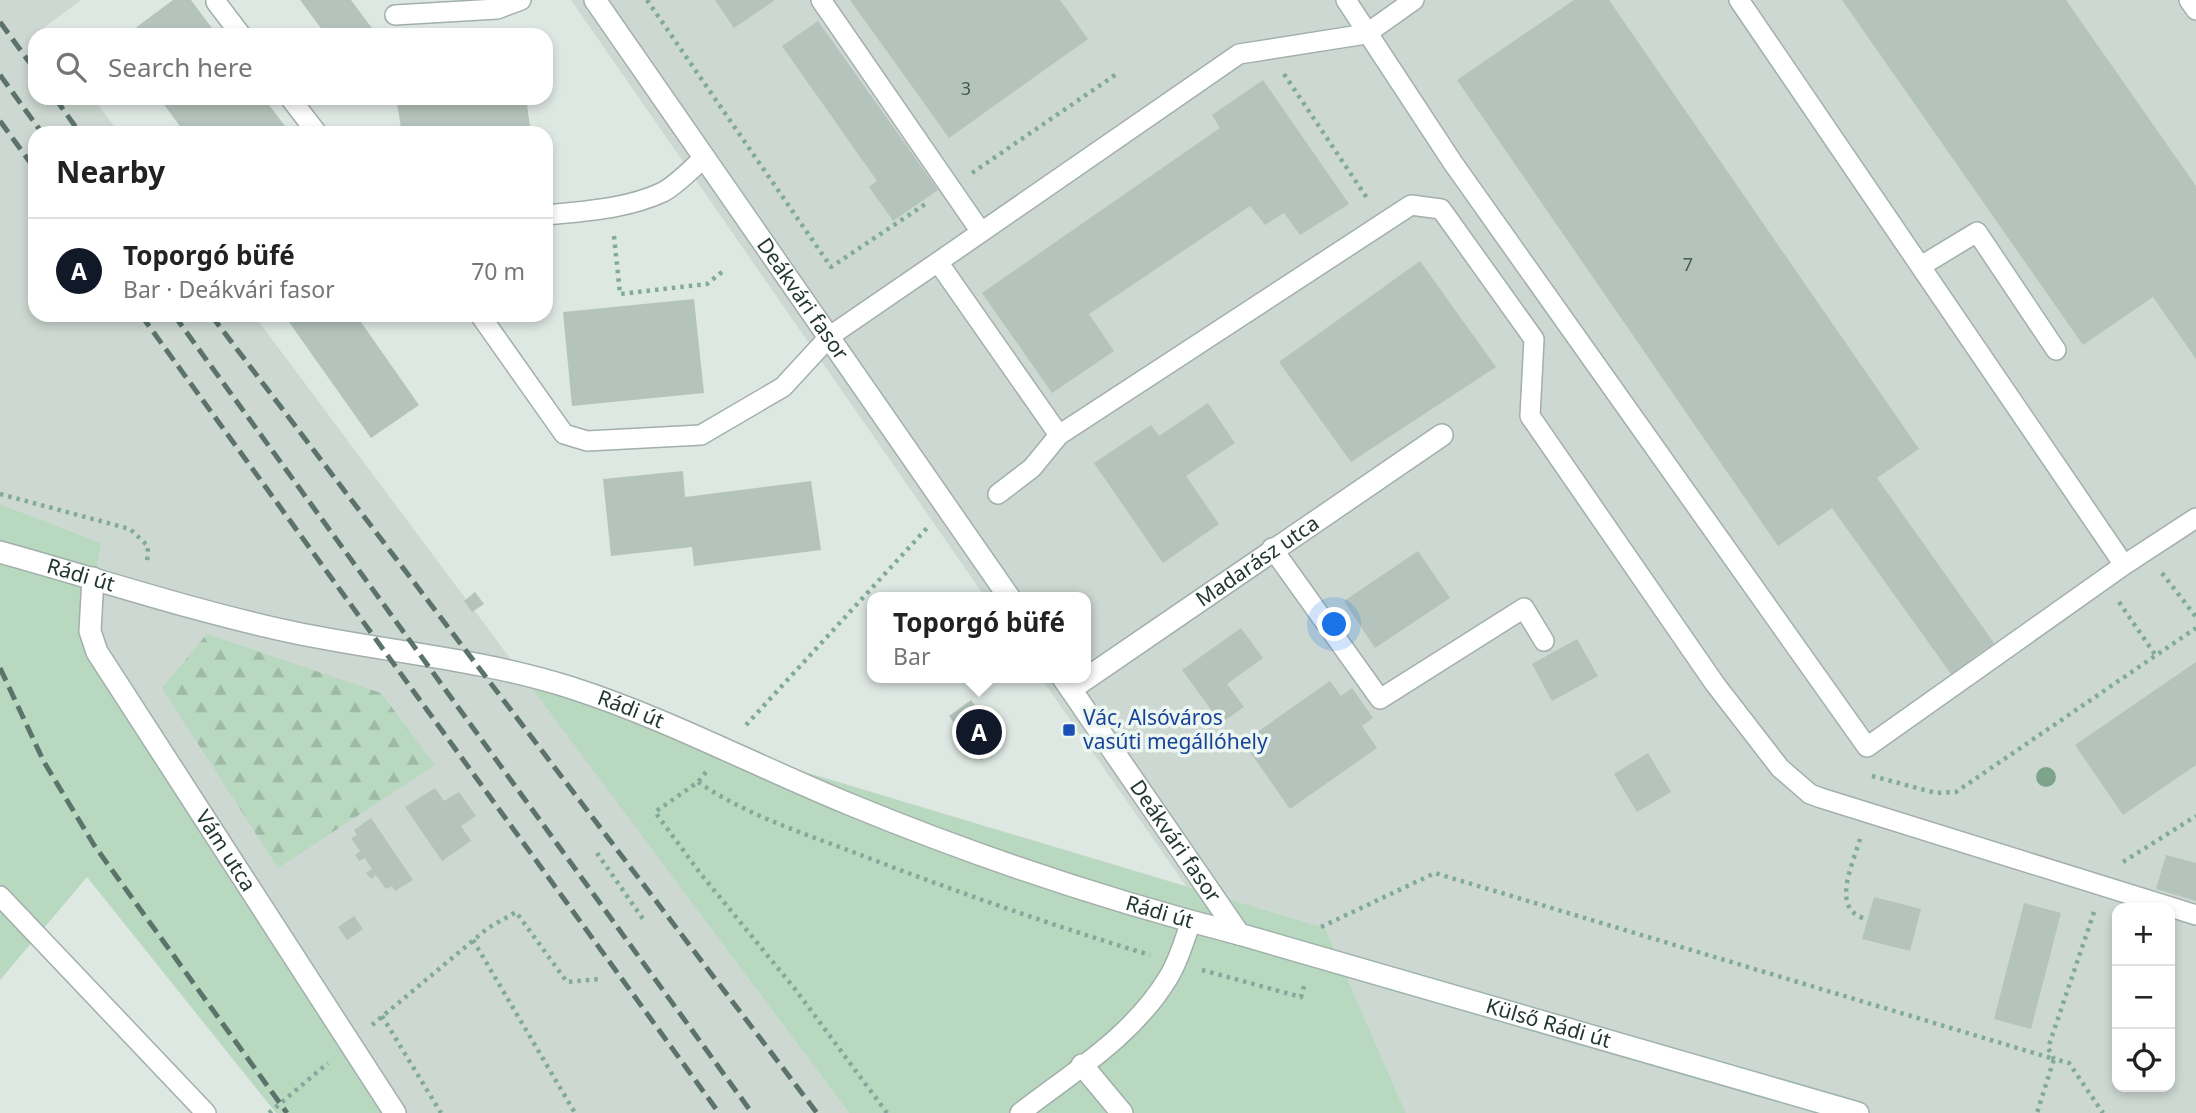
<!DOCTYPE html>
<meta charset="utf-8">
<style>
:root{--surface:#fff;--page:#f2f2f2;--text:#222;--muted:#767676;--line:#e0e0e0;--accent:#111827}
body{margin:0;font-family:"Noto Sans",sans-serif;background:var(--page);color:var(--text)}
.controls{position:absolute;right:21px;bottom:21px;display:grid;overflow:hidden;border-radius:14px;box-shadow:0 4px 10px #0003}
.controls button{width:63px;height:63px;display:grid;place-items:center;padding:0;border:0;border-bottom:2px solid var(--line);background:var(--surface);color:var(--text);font:35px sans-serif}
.you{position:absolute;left:1335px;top:625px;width:24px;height:24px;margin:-18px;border:5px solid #fff;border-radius:50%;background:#1a73e8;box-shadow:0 0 0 10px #1a73e833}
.badge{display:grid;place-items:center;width:46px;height:46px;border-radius:50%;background:var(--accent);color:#fff;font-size:23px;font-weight:700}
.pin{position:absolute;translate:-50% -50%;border:4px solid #fff;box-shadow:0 2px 7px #0006}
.popup{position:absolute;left:867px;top:592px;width:224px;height:91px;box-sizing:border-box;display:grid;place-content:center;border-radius:14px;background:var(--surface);filter:drop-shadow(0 2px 5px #0005);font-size:23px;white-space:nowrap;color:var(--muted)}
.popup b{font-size:26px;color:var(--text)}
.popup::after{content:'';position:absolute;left:50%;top:100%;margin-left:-14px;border:14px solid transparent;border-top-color:var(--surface)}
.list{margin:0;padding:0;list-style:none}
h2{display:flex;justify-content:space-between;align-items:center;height:91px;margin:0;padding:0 28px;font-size:30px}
h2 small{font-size:23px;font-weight:400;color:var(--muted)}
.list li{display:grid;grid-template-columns:46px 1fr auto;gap:21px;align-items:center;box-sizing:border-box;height:105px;padding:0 28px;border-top:2px solid var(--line)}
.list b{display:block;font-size:26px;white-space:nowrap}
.list p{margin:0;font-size:23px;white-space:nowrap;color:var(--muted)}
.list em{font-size:23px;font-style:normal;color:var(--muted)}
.icon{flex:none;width:38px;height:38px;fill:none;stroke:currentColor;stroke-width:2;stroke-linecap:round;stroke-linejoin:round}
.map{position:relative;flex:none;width:2196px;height:1113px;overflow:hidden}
.search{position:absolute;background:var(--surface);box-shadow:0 4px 10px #0003;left:28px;top:28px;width:525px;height:77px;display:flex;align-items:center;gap:18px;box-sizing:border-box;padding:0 24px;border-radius:21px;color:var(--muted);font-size:26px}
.panel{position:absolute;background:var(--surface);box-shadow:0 4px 10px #0003;left:28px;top:126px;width:525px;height:196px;border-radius:21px}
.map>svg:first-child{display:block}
</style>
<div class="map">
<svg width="2196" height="1113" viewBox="0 0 2196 1113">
<defs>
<pattern id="forest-firs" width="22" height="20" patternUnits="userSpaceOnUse" patternTransform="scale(1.75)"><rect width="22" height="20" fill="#b8d8c0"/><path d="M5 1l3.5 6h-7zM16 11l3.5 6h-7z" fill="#9ebaa5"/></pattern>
</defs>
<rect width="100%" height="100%" fill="#dee8e3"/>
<path fill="#cdd8d2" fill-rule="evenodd" d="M0,0h81l-39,29 4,6h-11v63h58l26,35h-84v182h219l595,798h-451l-314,-473 17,-97 -101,-39z
M571,0h1625v1113h-790l-81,-185 -139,-42 -145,-208h45v-81h-101zM2117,908h53v179h-53z"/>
<path fill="#b8d8c0" d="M0,504l101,39 -17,97 314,473h-122l-189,-236 -87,103z
M528,683l197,65 600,180 81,185h-557z"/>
<path fill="url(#forest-firs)" d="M207,634l174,59 54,72 -157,103 -116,-180z"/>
<path fill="#b4c3bc" d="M173,0h18l26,35h-91z
M300,0h51l26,35h-51z
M715,0h60l-41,28z
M850,0h210l28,39 -139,99z
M1574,0h35l310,449 -42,29 117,165 -43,31 -119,-166 -54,38 -321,-466z
M1842,0h224l130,186v173l-43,-62 -70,48z
M818,21l120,169 -45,31 -24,-34 8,-6 -95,-135z
M1263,80l86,124 -49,31 -16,-22 -19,12 -15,-19 -161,108 25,37 -62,42 -70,-100 238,-165 -8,-13z
M159,98h105l26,35h-105z
M396,98h130l5,35h-129z
M1420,261l76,106 -145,95 -72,-100z
M694,299l10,94 -132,13 -9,-94z
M284,315h72l63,90 -48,33z
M1208,403l27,40 -49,33 33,48 -56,39 -69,-100 57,-38 8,11z
M683,471l2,26 126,-16 10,69 -127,16 -2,-19 -81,9 -8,-77z
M1418,551l32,47 -75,50 -31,-47z
M475,592l9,12 -12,8 -8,-11z
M1241,628l22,30 -36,26 17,23 -23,16 -39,-53z
M1577,639l21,37 -46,25 -20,-37z
M2196,662v103l-73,50 -48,-70z
M1330,681l11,15 11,-8 21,30 -11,8 15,22 -87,61 -47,-67z
M971,700l32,44 -22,16 -32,-44z
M1648,753l23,39 -34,20 -23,-38z
M435,788l9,13 15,-9 17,24 -15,10 10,15 -29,20 -37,-54z
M371,818l42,62 -18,11 -3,-5 -6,3 -10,-14 -5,4 -5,-6 6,-4 -7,-11 -6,3 -4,-6 5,-4 -9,-13 6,-3 -3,-5z
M2166,855l30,8v38l-40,-12z
M1874,897l47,12 -11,42 -48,-12z
M2024,903l37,10 -30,116 -37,-10z
M354,916l9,13 -16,11 -9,-13z"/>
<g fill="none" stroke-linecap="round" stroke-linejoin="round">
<g stroke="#a2afaa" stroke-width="22">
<path id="service" d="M821,0l160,232
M1346,0l107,163 414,584 257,-182
M1414,0l-48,34 -127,20 -301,208 121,173 352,-230 30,4 93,130 -4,77 185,268 65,84 30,26 11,4 375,117
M1739,0l385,565 72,-47
M2189,0l7,10
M216,2l25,33
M395,15l102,-6 24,-9
M290,98l27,35
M546,215c39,-4 81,-6 117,-23 15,-8 29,-24 42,-35
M1921,266l56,-34 79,118
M480,315l84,119 23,7 114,-6 82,-48 47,-51 108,-74
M998,494l34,-26 27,-33
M1272,548l108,151 144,-91 20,33
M0,896l206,217
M1020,1113c53,-41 113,-77 148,-135 11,-17 16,-38 23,-56"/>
</g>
<g stroke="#a2afaa" stroke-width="24">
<g id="minor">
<path id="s1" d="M93,578l-3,53 7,21 298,461"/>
<path id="s2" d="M1071,689l371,-254"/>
<path d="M1082,1065l40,48"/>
</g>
</g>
<g stroke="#a2afaa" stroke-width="24">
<g id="tertiary">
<path id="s3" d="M595,0l414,597"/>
<path id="s4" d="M0,552c98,27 196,60 296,81 92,19 186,26 276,55 96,31 184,78 277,116 126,52 258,96 390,130"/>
<path id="s5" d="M1063,678l176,256"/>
</g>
</g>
<g stroke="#9eb3ab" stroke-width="24">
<g id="secondary">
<path id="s6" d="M1239,934l619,179"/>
</g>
</g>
<path stroke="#81aa9b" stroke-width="4.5" stroke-dasharray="3.5 5" stroke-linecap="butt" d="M647,0l184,267 96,-64
M1284,74l83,124
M972,173l146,-100
M614,236l6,58 87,-10 15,-12
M0,494l130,35 18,17 -1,18
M2162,573l34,44
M2119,602l37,54
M746,725l181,-197
M706,772l-8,10 -43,30 45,61 95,116 92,124
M1872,776l64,17 20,-1 240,-164
M698,782c48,33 105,51 160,72 96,37 193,71 292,101
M1860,839c-7,25 -29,68 3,79
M597,853l46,66
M2123,862l73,-46
M2094,912l-46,136 6,11 15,4 34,50
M1321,927l114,-54 619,186 -17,54
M473,940l102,173
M1202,970l99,27 4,-14
M382,1016l59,97
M372,1025l116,-97 28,-16 51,70 32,-3
M269,1113l59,-50"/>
<use href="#service" stroke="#fff" stroke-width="19"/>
<use href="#minor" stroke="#fff" stroke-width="21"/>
<use href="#tertiary" stroke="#fff" stroke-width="21"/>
<use href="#secondary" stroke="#fff" stroke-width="21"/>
<path stroke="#5b736b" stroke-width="5" stroke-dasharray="14 7" stroke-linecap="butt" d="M0,22l35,48
M0,75l42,58
M55,98l25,35
M0,121l35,48
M141,315l578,798
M174,315l578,798
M211,315l606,798
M0,668l44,94 50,83 193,268"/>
</g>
<circle fill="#7ea38b" cx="2046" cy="777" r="10"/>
<rect fill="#1a4fb4" stroke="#eef6f2" stroke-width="2.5" x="1062" y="723" width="14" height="14" rx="3.5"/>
<g text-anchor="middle" stroke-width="7" stroke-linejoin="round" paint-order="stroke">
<g font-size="18" fill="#465a53">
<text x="966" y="95">3</text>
<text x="1688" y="271">7</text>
</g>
<g font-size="21" fill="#213730" stroke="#eef6f2">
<text dy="7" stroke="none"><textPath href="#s3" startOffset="364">Deákvári fasor</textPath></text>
<text dy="7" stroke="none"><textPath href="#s2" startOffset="226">Madarász utca</textPath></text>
<text dy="7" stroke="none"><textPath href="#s4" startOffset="84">Rádi út</textPath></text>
<text dy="7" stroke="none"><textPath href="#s4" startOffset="651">Rádi út</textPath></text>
<text dy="7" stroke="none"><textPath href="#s5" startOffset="198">Deákvári fasor</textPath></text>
<text dy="7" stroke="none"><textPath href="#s1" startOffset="312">Vám utca</textPath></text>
<text dy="7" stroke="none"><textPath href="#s4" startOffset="1218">Rádi út</textPath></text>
<text dy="7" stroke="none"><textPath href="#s6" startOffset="322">Külső Rádi út</textPath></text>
</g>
<g font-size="21" fill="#164399" stroke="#eef6f2" text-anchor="start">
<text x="1083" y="725">Vác, Alsóváros<tspan x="1083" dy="24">vasúti megállóhely</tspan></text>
</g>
</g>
</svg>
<div class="controls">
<button>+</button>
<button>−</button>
<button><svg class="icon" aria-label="locate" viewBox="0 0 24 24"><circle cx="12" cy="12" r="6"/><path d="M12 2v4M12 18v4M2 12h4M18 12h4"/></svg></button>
</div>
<div class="you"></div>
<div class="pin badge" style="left:979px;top:732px">A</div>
<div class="popup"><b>Toporgó büfé</b>Bar</div>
<div class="search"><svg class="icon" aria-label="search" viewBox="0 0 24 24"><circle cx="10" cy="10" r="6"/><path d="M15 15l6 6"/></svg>Search here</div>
<section class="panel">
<h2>Nearby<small></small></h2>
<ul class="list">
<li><span class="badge">A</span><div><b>Toporgó büfé</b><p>Bar · Deákvári fasor</p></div><em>70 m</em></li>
</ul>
</section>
</div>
